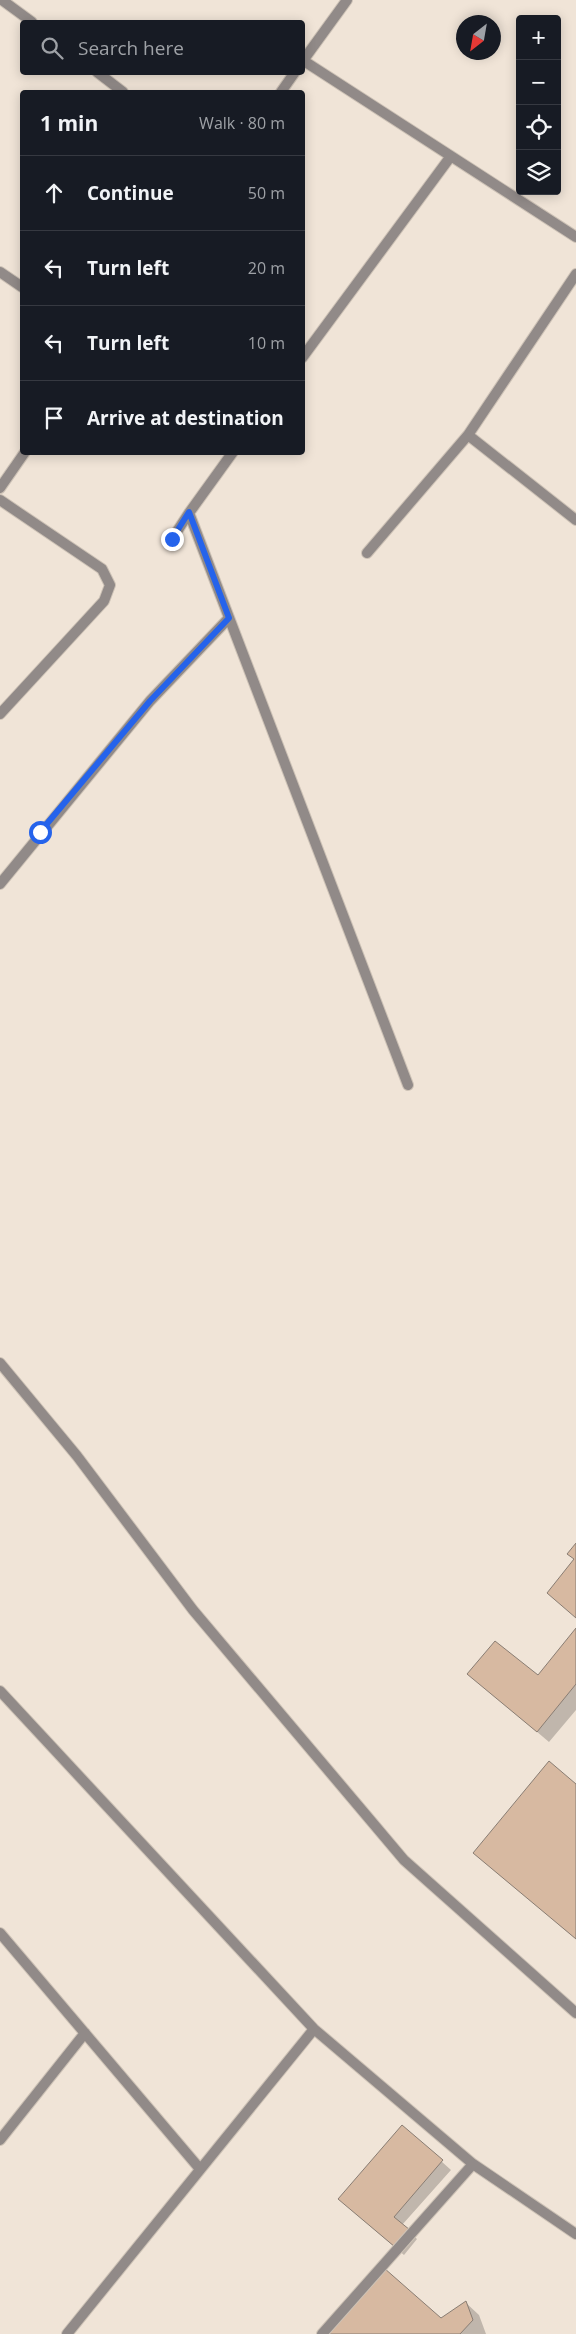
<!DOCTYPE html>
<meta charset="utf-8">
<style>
:root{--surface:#171b24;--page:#20242c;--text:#f1f3f6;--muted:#9ea1a6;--line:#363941}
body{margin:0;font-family:"Open Sans",sans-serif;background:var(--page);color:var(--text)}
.controls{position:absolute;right:15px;top:15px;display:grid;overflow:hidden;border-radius:5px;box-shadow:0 2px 12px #0003}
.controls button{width:45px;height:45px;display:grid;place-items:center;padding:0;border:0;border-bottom:1px solid var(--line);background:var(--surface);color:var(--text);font:25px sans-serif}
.compass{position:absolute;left:456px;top:15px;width:45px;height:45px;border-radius:50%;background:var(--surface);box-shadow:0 2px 12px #0003;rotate:211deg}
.stop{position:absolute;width:15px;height:15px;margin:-11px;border:4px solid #2563eb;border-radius:50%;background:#fff}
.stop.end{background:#2563eb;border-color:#fff;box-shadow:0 1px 5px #0008}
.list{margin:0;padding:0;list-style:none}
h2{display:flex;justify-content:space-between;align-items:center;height:65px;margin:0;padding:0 20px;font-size:21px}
h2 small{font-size:16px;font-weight:400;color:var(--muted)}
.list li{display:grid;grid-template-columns:32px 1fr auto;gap:15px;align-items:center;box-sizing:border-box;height:75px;padding:0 20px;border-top:1px solid var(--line)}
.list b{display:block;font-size:19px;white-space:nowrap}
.list em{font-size:16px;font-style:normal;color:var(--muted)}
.icon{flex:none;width:28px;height:28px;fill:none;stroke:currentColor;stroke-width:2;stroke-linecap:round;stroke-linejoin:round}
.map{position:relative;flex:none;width:576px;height:2334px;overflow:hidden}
.search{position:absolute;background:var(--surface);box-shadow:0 2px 12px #0003;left:20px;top:20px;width:285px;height:55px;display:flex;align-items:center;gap:12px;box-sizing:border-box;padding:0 18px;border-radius:5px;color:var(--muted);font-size:19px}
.panel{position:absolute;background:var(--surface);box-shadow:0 2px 12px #0003;left:20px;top:90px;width:285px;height:365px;border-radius:5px}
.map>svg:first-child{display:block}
</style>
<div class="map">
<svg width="576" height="2334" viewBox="0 0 576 2334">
<rect width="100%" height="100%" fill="#f0e4d7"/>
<path fill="#0003" d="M576,1630v80l-27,32 -80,-68 69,3z
M576,1785v154l-102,-87z
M402,2126l49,44 -49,55 15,14 -13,16 -56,-48z
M465,2302l14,13 7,19h-158l113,-14z"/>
<path fill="#d7b9a1" stroke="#897d73" d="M576,1543v75l-29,-25 27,-34 -7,-5z
M576,1628v56l-39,48 -70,-58 28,-33 43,34z
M549,1761l27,23v155l-103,-86z
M402,2125l41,35 -49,57 16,13 -15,17 -57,-48z
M384,2268l57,50 25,-17 7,19 -13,14h-133z"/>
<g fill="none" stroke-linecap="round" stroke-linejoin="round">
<g stroke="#cdc2b6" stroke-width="12">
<path id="minor" d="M2,0l30,22
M304,61l272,176
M302,62l45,-62
M97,72l26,20
M281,92l14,-20
M0,272l22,15
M302,358l149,-202
M468,435l108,85
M0,488l25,-36
M0,500l102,69 8,16 -6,16 -104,113
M189,513l219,572
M172,539l17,-26 44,-61
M367,553l101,-118 108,-161
M0,884l150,-183 79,-83
M0,1363l77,93 116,154 211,250 172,153
M0,1691l314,338 159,135 103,70
M0,1933l200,236
M0,2140l85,-107
M67,2334l247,-305
M322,2334l151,-170"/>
</g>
<use href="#minor" stroke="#918a88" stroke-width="10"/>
</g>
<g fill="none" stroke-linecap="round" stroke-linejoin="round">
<path stroke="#2563eb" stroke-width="6" d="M40,832l110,-131 79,-83 -40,-106 -17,27"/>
</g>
</svg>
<div class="controls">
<button>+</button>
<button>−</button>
<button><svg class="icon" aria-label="locate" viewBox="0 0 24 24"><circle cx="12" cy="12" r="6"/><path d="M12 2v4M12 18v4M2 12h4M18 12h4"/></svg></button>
<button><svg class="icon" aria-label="layers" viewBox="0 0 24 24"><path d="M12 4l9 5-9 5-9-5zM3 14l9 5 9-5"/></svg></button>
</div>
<svg class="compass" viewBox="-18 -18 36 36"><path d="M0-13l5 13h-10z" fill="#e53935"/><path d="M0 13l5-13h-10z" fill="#9ea1a6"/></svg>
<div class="stop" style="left:40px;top:832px"></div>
<div class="stop end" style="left:172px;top:539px"></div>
<div class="search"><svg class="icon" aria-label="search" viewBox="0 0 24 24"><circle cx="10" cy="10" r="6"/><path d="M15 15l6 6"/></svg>Search here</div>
<section class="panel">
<h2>1 min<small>Walk · 80 m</small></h2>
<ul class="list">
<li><svg class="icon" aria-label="ahead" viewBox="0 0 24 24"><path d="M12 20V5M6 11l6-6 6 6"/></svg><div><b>Continue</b></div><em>50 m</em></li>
<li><svg class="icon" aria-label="left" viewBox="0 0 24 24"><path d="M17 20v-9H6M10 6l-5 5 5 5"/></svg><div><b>Turn left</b></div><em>20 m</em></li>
<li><svg class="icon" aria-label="left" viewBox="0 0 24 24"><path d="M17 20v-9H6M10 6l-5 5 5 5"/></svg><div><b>Turn left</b></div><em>10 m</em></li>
<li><svg class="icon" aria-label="arrive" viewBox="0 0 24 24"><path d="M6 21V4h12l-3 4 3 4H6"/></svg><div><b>Arrive at destination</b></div></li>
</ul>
</section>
</div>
